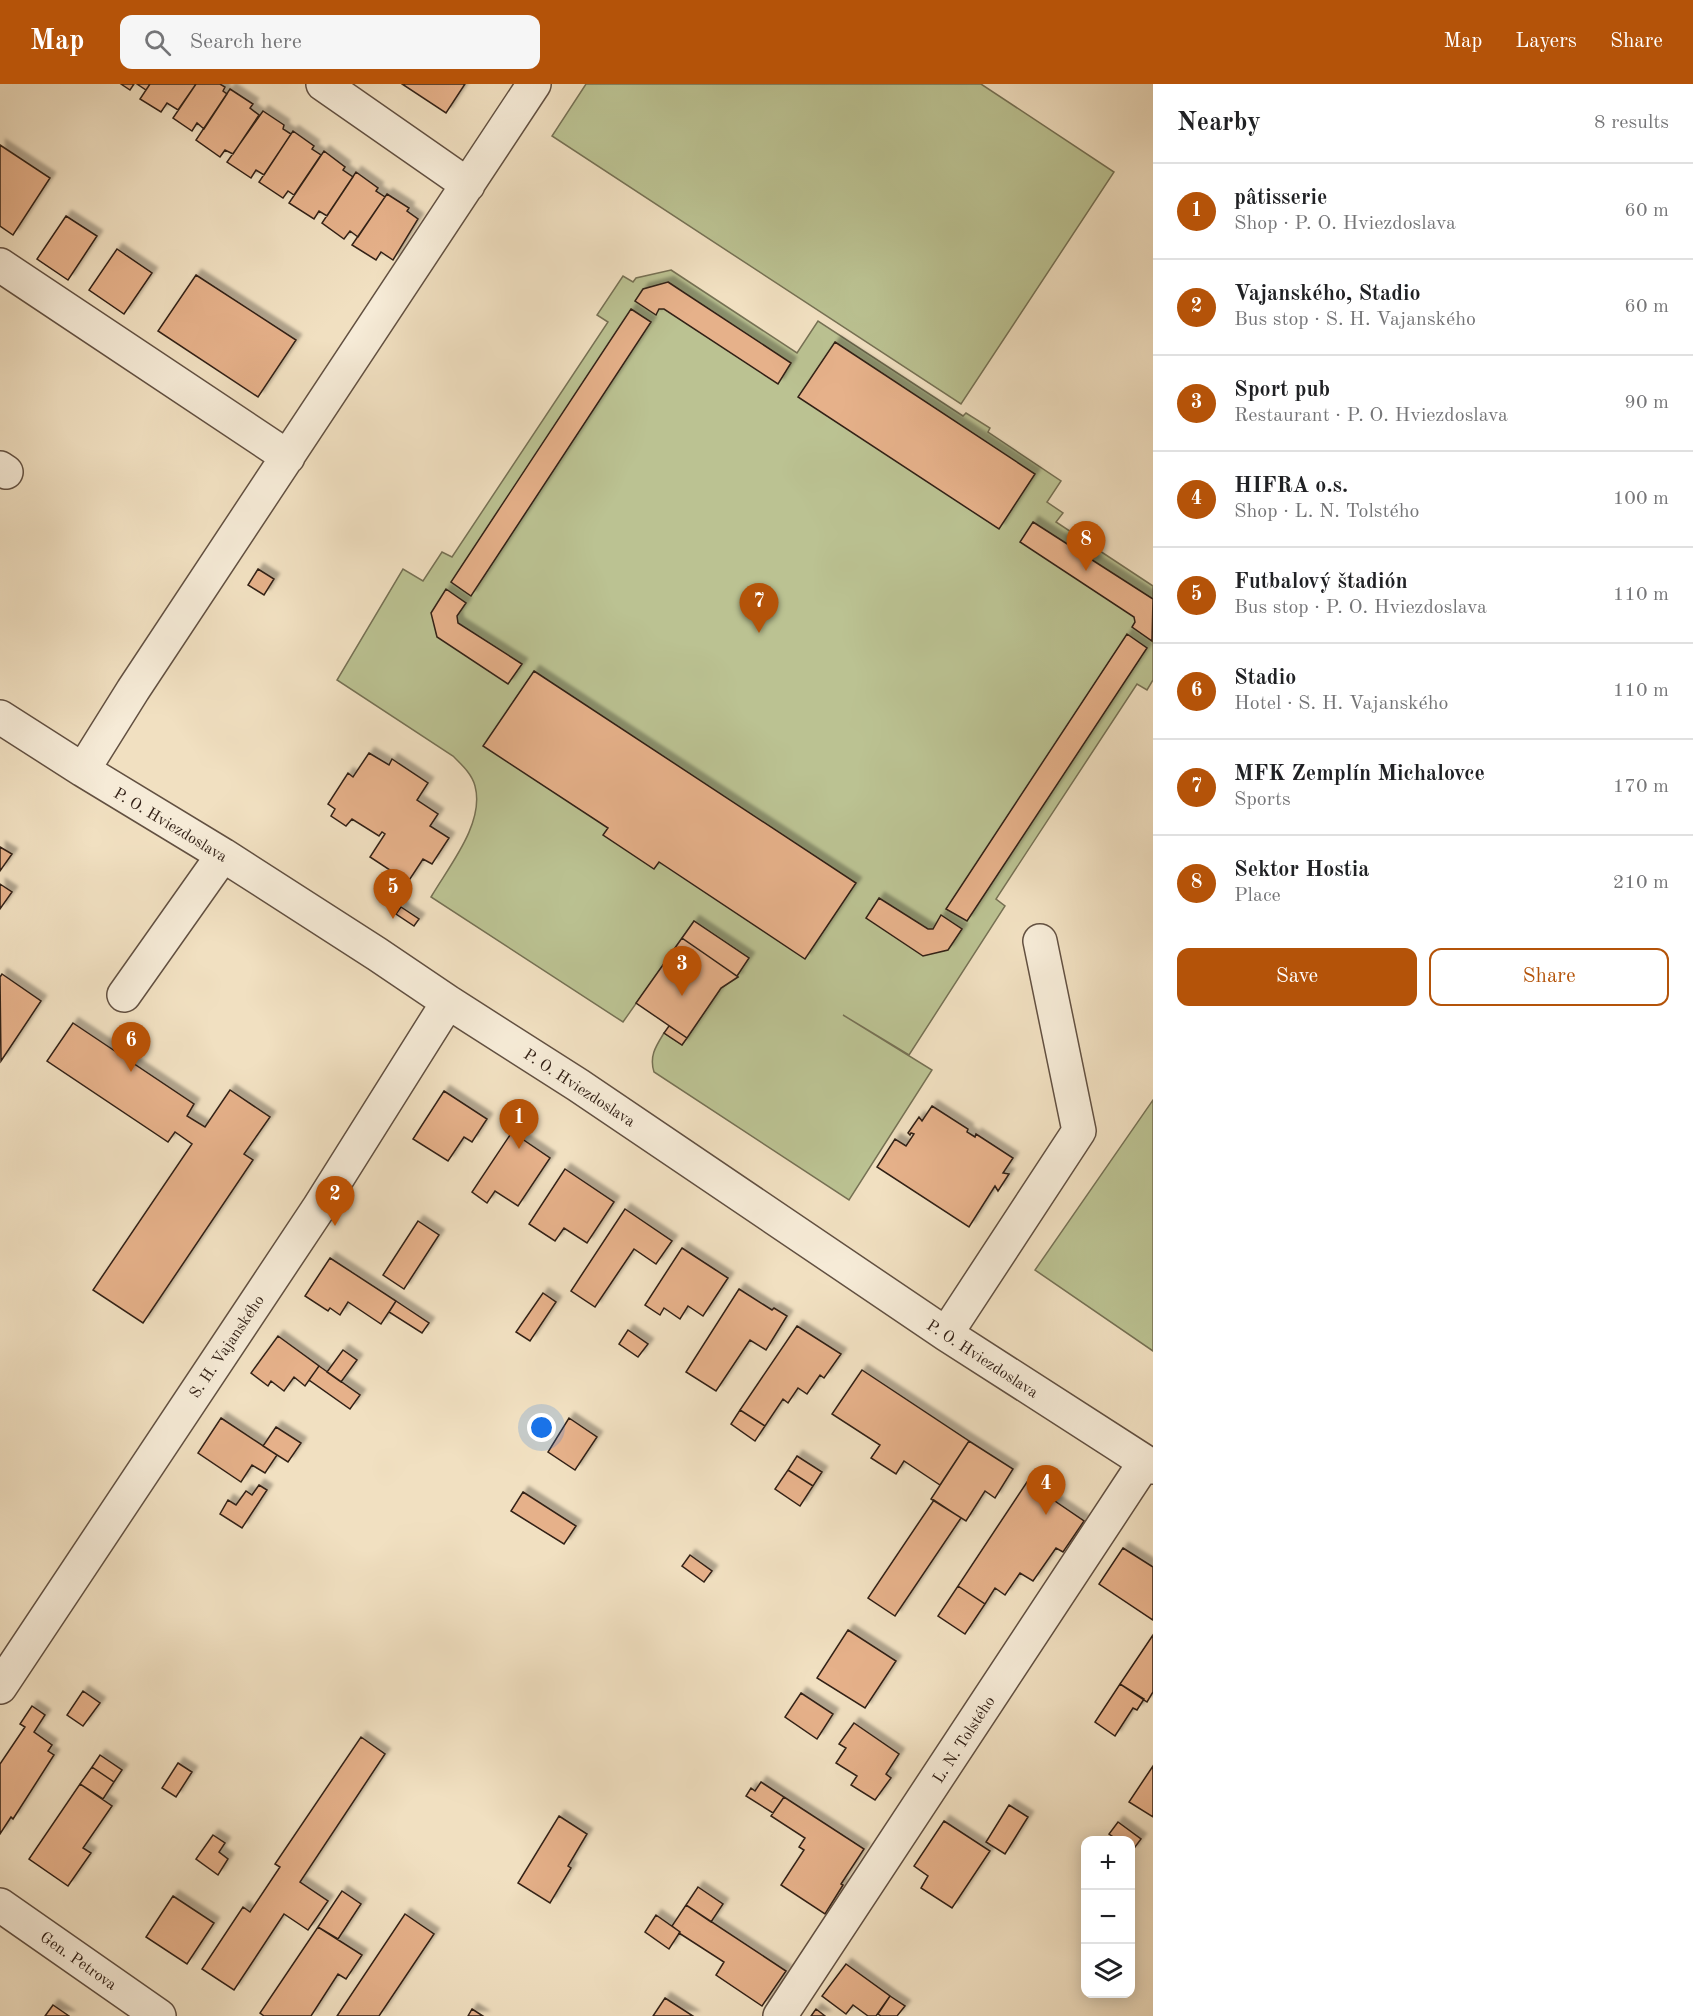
<!DOCTYPE html>
<meta charset="utf-8">
<style>
:root{--surface:#fff;--page:#f6f6f6;--text:#202124;--muted:#757577;--line:#e0e0e0;--accent:#b45309}
body{margin:0;font-family:"Old Standard TT",serif;background:var(--page);color:var(--text)}
.controls{position:absolute;right:18px;bottom:18px;display:grid;overflow:hidden;border-radius:12px;box-shadow:0 3px 15px #0003}
.controls button{width:54px;height:54px;display:grid;place-items:center;padding:0;border:0;border-bottom:2px solid var(--line);background:var(--surface);color:var(--text);font:30px sans-serif}
.you{position:absolute;left:542px;top:1344px;width:21px;height:21px;margin:-15px;border:4px solid #fff;border-radius:50%;background:#1a73e8;box-shadow:0 0 0 9px #1a73e833}
.badge{display:grid;place-items:center;width:39px;height:39px;border-radius:50%;background:var(--accent);color:#fff;font-size:20px;font-weight:700}
.pin{position:absolute;translate:-50% -50px;filter:drop-shadow(0 2px 3px #0008)}
.pin::after{content:'';position:absolute;top:32px;width:21px;height:18px;background:inherit;clip-path:polygon(0 0,100% 0,50% 100%)}
.list{margin:0;padding:0;list-style:none}
h2{display:flex;justify-content:space-between;align-items:center;height:78px;margin:0;padding:0 24px;font-size:26px}
h2 small{font-size:20px;font-weight:400;color:var(--muted)}
.list li{display:grid;grid-template-columns:39px 1fr auto;gap:18px;align-items:center;box-sizing:border-box;height:96px;padding:0 24px;border-top:2px solid var(--line)}
.list b{display:block;font-size:22px;white-space:nowrap}
.list p{margin:0;font-size:20px;white-space:nowrap;color:var(--muted)}
.list em{font-size:20px;font-style:normal;color:var(--muted)}
.actions{display:flex;gap:12px;padding:18px 24px}
.actions a{flex:1;padding:14px 0;border:2px solid var(--accent);border-radius:12px;text-align:center;font-size:21px;color:var(--accent)}
.actions .main{background:var(--accent);color:#fff}
.icon{flex:none;width:33px;height:33px;fill:none;stroke:currentColor;stroke-width:2;stroke-linecap:round;stroke-linejoin:round}
.map{position:relative;flex:none;width:1153px;height:1932px;overflow:hidden}
header{display:flex;align-items:center;gap:36px;box-sizing:border-box;height:84px;padding:0 30px;background:var(--accent);color:#fff}
header strong{font-size:28px}
nav{display:flex;gap:33px;margin-inline-start:auto;font-size:21px}
.search{width:420px;height:54px;background:var(--page);display:flex;align-items:center;gap:15px;box-sizing:border-box;padding:0 21px;border-radius:12px;color:var(--muted);font-size:22px}
main{display:flex}
aside{flex:1;background:var(--surface)}
.map>svg:first-child{display:block}
</style>
<header>
<strong>Map</strong>
<div class="search"><svg class="icon" aria-label="search" viewBox="0 0 24 24"><circle cx="10" cy="10" r="6"/><path d="M15 15l6 6"/></svg>Search here</div>
<nav><a>Map</a><a>Layers</a><a>Share</a></nav>
</header>
<main>
<div class="map">
<svg width="1153" height="1932" viewBox="0 0 1153 1932">
<defs>
<filter id="shadow"><feDropShadow dx="5.5" dy="-5.5" stdDeviation="1.5" flood-color="#0004"/></filter>
</defs>
<rect width="100%" height="100%" fill="#f1e0c1"/>
<filter id="stains"><feTurbulence type="fractalNoise" baseFrequency=".00333" numOctaves="4"/><feColorMatrix values="0 0 0 0 .2 0 0 0 0 .09 0 0 0 0 .02 0 0 0 .5 -.17"/></filter>
<radialGradient id="worn" r=".72"><stop offset=".6" stop-color="#630" stop-opacity="0"/><stop offset="1" stop-color="#630" stop-opacity=".3"/></radialGradient>
<path fill="#bbc292" stroke="#767154" stroke-width="1.5" d="M586,0h395l133,88 -153,232 -409,-268z
M671,186l126,83 21,-32 145,95 3,-3 24,15 -2,4 73,49 -14,21 16,11 -7,9 97,64v94l-6,10 -10,-6 -141,215 9,7 -96,149 -66,-40 89,55 -83,130 -195,-128c-5,-16 2,-26 10,-39l18,12 39,-57 17,-11 -1,-1 11,-18 -54,-37 -71,101 -192,-125c18,-31 54,-74 44,-111 -3,-12 -13,-21 -22,-30l-116,-76 66,-111 20,12 19,-29 10,5 156,-235 -11,-7 26,-39 10,6 3,-4z
M1153,1016v251l-118,-81z"/>
<path fill="#e6b18a" stroke="#322016" stroke-width="1.5" filter="url(#shadow)" d="M121,0h13l-4,6z
M137,0h13l-4,6z
M150,0h46l-18,26 -11,-7 -6,9 -21,-13z
M196,0h24l5,3 -2,4 4,3 -23,35 -7,-6 -5,8 -19,-13z
M402,0h63l-19,29z
M230,5l23,15 -3,4 9,7 -26,39 -8,-4 -5,7 -24,-17z
M263,27l21,14 -1,4 8,5 -27,41 -8,-5 -5,8 -24,-16z
M293,47l21,15 -2,3 9,6 -27,40 -6,-4 -5,7 -24,-16z
M0,61l50,33 -37,57 -13,-9z
M324,67l21,16 -2,3 10,7 -26,39 -8,-5 -5,8 -25,-16z
M356,88l22,16 -2,3 9,6 -27,40 -8,-6 -6,8 -22,-16z
M387,110l22,14 -2,3 11,8 -25,41 -12,-8 -5,8 -24,-15z
M66,132l31,20 -29,44 -31,-21z
M117,165l35,24 -28,41 -35,-24z
M196,191l100,65 -38,57 -100,-66z
M668,198l123,81 -13,21 -114,-75h-5l-3,6 -21,-14 8,-12z
M631,225l20,13 -180,274 -20,-14z
M835,258l200,132 -36,55 -201,-132z
M1033,438l120,77 -1,42 -20,-14 3,-5 -1,-5 -114,-75z
M258,485l16,10 -10,16 -16,-10z
M446,505l20,14 -9,13 1,7 64,41 -14,20 -71,-47 -6,-24z
M1127,550l20,14 -180,273 -21,-12z
M534,587l322,212 -51,76 -146,-97 -5,7 -51,-34 5,-7 -125,-82z
M369,669l20,12 3,-6 36,24 -11,17 21,14 -8,12 19,12 -17,26 -9,-5 -15,23 -38,-25 15,-23 -3,-2 -3,4 -27,-17 -6,7 -15,-10 4,-7 -7,-5 20,-31 5,4z
M0,763l12,7 -12,17z
M0,800l12,8 -12,17z
M879,814l49,31h5l8,-14 21,14 -14,21 -25,6 -57,-38z
M401,823l18,12 -5,7 -18,-12z
M694,837l55,37 -12,18 -55,-38z
M682,854l56,39 -17,11 -34,50 -51,-35z
M2,890l39,27 -40,60 -1,-84z
M73,939l121,81 -7,12 18,11 25,-37 40,27 -26,37 9,6 -110,163 -50,-33 99,-146 -17,-12 -7,10 -121,-81z
M669,942l18,12 -5,7 -18,-12z
M444,1007l43,28 -15,23 -8,-5 -16,24 -35,-22z
M932,1022l36,23 -1,3 8,5 1,-3 37,24 -10,15 6,1 -11,17 -3,-5 -26,41 -92,-60 18,-28 11,7 8,-12 -3,-1 -1,2 -2,-2 11,-16 3,4z
M512,1048l38,26 -32,48 -23,-15 -8,12 -15,-11z
M565,1085l49,33 -27,41 -23,-15 -9,13 -26,-17z
M625,1125l47,32 -16,23 -22,-15 -39,58 -24,-16z
M418,1137l21,14 -35,54 -21,-14z
M682,1164l46,30 -25,38 -15,-10 -8,13 -16,-11 -4,7 -15,-10z
M330,1174l66,43 -15,23 -33,-22 -8,13 -10,-7 -2,3 -23,-15z
M739,1205l33,21 2,-2 13,8 -21,34 -16,-10 -34,51 -30,-19z
M543,1209l13,9 -26,39 -14,-9z
M396,1217l33,22 -7,10 -33,-21z
M797,1242l44,28 -17,24 -4,-3 -13,19 -9,-6 -10,15 -5,-4 -18,27 -25,-16z
M628,1246l20,14 -10,13 -19,-13z
M278,1252l41,30 -14,20 -11,-9 -10,14 -13,-10 -3,5 -17,-13z
M343,1266l14,10 -16,22 -14,-10z
M319,1282l41,29 -10,14 -41,-29z
M862,1286l107,71 -29,44 -36,-24 -8,13 -25,-16 9,-13 -48,-31z
M740,1326l25,16 -10,15 -24,-17z
M221,1334l56,37 -12,18 -13,-8 -11,17 -43,-29z
M569,1334l28,19 -22,33 -27,-18z
M276,1343l25,16 -13,19 -25,-16z
M969,1357l44,28 -18,29 -10,-7 -19,30 -35,-22z
M797,1372l25,16 -9,14 -25,-16z
M788,1386l25,16 -13,20 -25,-17z
M1027,1398l57,39 -21,31 -7,-4 -23,33 -13,-8 -15,22 -10,-7 -10,16 -27,-18z
M259,1401l8,5 -25,38 -22,-14 8,-14 8,5 10,-14 6,4z
M523,1408l53,34 -12,18 -53,-33z
M934,1416l27,18 -66,98 -27,-18z
M1123,1464l30,19v53l-54,-36z
M690,1471l22,16 -8,11 -22,-16z
M958,1502l27,18 -20,30 -27,-18z
M848,1546l48,31 -31,47 -48,-30z
M1153,1551v57l-6,10 -27,-18z
M1120,1600l24,15 -7,11 -4,-2 -18,28 -20,-14z
M83,1607l17,12 -17,23 -16,-11z
M801,1609l32,21 -16,25 -32,-22z
M32,1622l13,9 -11,17 18,13 -4,6 6,4 -41,64 -2,-2 -11,17v-70l25,-37 -5,-3z
M854,1639l45,31 -13,20 5,4 -16,22 -24,-15 6,-9 -21,-13 10,-15 -7,-4z
M361,1653l24,17 -85,128 28,19 -20,29 -24,-16 -50,76 -32,-21 41,-62 7,5 30,-45 -5,-3z
M100,1671l22,15 -8,12 -22,-15z
M178,1679l14,9 -16,25 -14,-9z
M1153,1682v51l-24,-15z
M92,1683l22,15 -11,17 -23,-15z
M761,1698l23,15 -11,16 -27,-17 5,-8 4,3z
M80,1700l32,22 -29,42 8,5 -23,33 -39,-27z
M784,1713l80,52 -23,35 2,1 -18,29 -44,-29 23,-35 -5,-3 6,-9 -34,-22z
M1009,1721l19,12 -23,37 -19,-12z
M559,1732l28,18 -19,32 3,2 -21,35 -32,-20z
M944,1737l46,30 -38,57 -31,-20 7,-12 -14,-10z
M1118,1738l23,17 -9,12 -2,-1v-10h-12l-9,-6z
M213,1751l12,8 -6,9 9,7 -10,16 -22,-16z
M698,1803l25,17 -12,18 -25,-17z
M342,1807l19,13 -23,35 -20,-12z
M173,1812l41,27 -27,41 -41,-27z
M686,1821l100,66 -24,35 -46,-31 8,-13 -45,-29 1,-1 -8,-6z
M405,1830l29,20 -55,82h-42z
M656,1831l24,17 -11,17 -24,-17z
M318,1843l44,28 -16,24 -8,-5 -27,42h-47l-4,-3z
M846,1880l44,32 -14,20h-8l-15,-11 -7,9 -24,-18z
M890,1912l15,10 -8,10h-16l-3,-2z
M665,1914l28,18h-40z
M53,1921l16,11h-24z
M472,1925l11,7h-15z
M816,1925l9,7h-14z"/>
<g fill="none" stroke-linecap="round" stroke-linejoin="round">
<g stroke="#625041" stroke-width="36">
<path id="minor" d="M323,0l145,101
M0,181l288,192
M0,384l6,4
M0,633l83,53 140,85 154,99 71,48 130,83 368,249 207,133
M83,686l50,-80 401,-606
M124,911l99,-140
M946,1250l133,-203 -39,-190
M0,1603l318,-478 130,-207
M0,1821l159,111
M780,1932l365,-554"/>
</g>
<use href="#minor" stroke="#f6ebd7" stroke-width="33"/>
</g>
<g text-anchor="middle" stroke-width="6" stroke-linejoin="round" paint-order="stroke">
<g font-size="16" fill="#322016" stroke="#f6ebd7">
<text transform="translate(171 740) rotate(31)" y="6">P. O. Hviezdoslava</text>
<text transform="translate(580 1003) rotate(33)" y="6">P. O. Hviezdoslava</text>
<text transform="translate(226 1262) rotate(-56)" y="6">S. H. Vajanského</text>
<text transform="translate(983 1274) rotate(33)" y="6">P. O. Hviezdoslava</text>
<text transform="translate(963 1655) rotate(-57)" y="6">L. N. Tolstého</text>
<text transform="translate(79 1876) rotate(35)" y="6">Gen. Petrova</text>
</g>
</g>
<rect width="100%" height="100%" filter="url(#stains)"/>
<rect width="100%" height="100%" fill="url(#worn)"/>
</svg>
<div class="controls">
<button>+</button>
<button>−</button>
<button><svg class="icon" aria-label="layers" viewBox="0 0 24 24"><path d="M12 4l9 5-9 5-9-5zM3 14l9 5 9-5"/></svg></button>
</div>
<div class="you"></div>
<div class="pin badge" style="left:519px;top:1065px">1</div>
<div class="pin badge" style="left:335px;top:1142px">2</div>
<div class="pin badge" style="left:682px;top:912px">3</div>
<div class="pin badge" style="left:1046px;top:1431px">4</div>
<div class="pin badge" style="left:393px;top:835px">5</div>
<div class="pin badge" style="left:131px;top:988px">6</div>
<div class="pin badge" style="left:759px;top:549px">7</div>
<div class="pin badge" style="left:1086px;top:487px">8</div>
</div>
<aside>
<h2>Nearby<small>8 results</small></h2>
<ul class="list">
<li><span class="badge">1</span><div><b>pâtisserie</b><p>Shop · P. O. Hviezdoslava</p></div><em>60 m</em></li>
<li><span class="badge">2</span><div><b>Vajanského, Stadio</b><p>Bus stop · S. H. Vajanského</p></div><em>60 m</em></li>
<li><span class="badge">3</span><div><b>Sport pub</b><p>Restaurant · P. O. Hviezdoslava</p></div><em>90 m</em></li>
<li><span class="badge">4</span><div><b>HIFRA o.s.</b><p>Shop · L. N. Tolstého</p></div><em>100 m</em></li>
<li><span class="badge">5</span><div><b>Futbalový štadión</b><p>Bus stop · P. O. Hviezdoslava</p></div><em>110 m</em></li>
<li><span class="badge">6</span><div><b>Stadio</b><p>Hotel · S. H. Vajanského</p></div><em>110 m</em></li>
<li><span class="badge">7</span><div><b>MFK Zemplín Michalovce</b><p>Sports</p></div><em>170 m</em></li>
<li><span class="badge">8</span><div><b>Sektor Hostia</b><p>Place</p></div><em>210 m</em></li>
</ul>
<div class="actions"><a class="main">Save</a><a>Share</a></div>
</aside>
</main>
